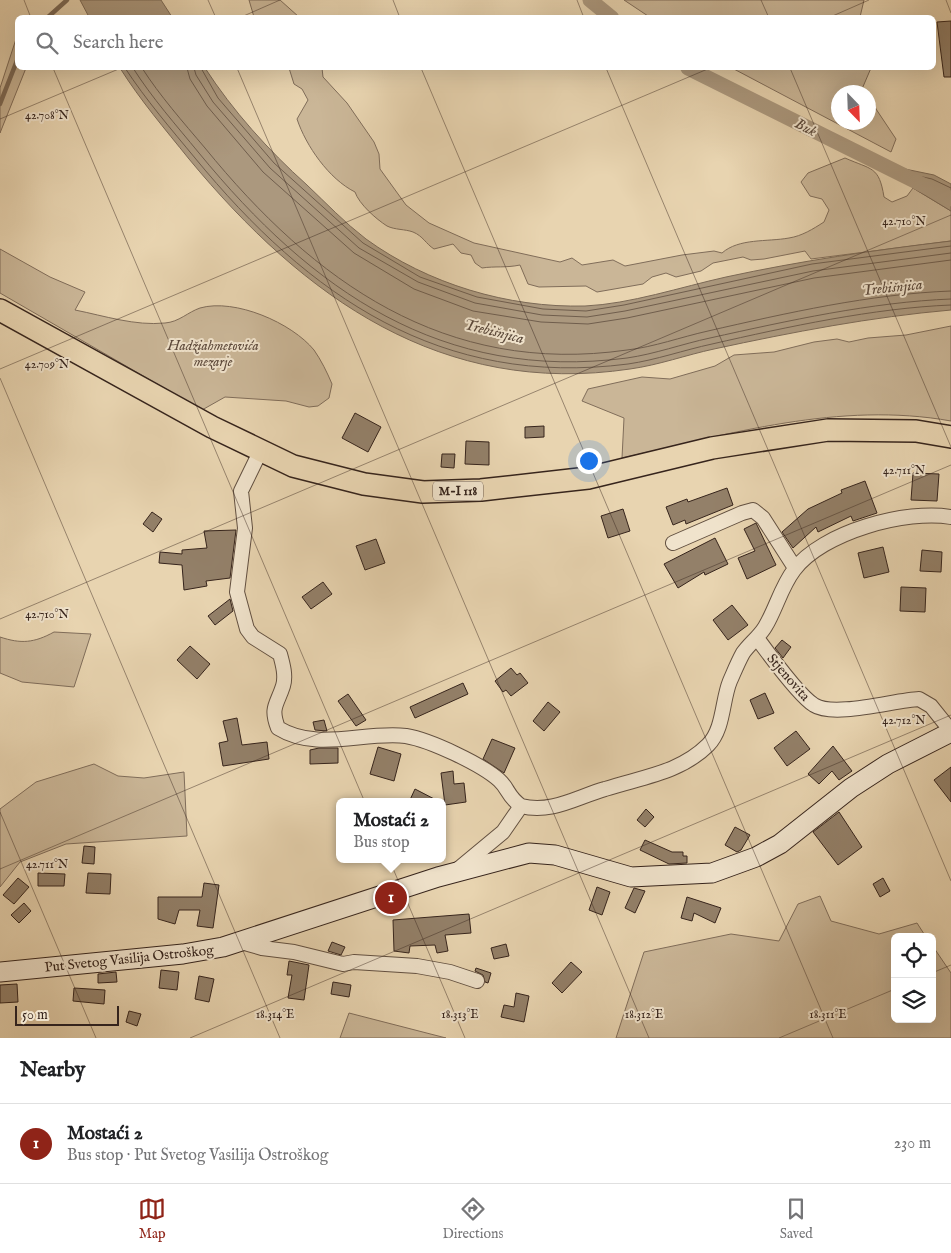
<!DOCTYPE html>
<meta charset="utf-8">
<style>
:root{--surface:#fff;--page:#f6f6f6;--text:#202124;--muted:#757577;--line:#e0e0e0;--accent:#8f2418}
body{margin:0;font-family:"IM FELL English",serif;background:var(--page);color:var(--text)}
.controls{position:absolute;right:15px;bottom:15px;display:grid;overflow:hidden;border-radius:8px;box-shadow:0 5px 20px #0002}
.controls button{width:45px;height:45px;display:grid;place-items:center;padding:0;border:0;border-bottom:1px solid var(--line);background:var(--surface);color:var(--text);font:25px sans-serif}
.compass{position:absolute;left:831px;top:85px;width:45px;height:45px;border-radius:50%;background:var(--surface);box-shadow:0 5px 20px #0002;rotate:157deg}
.scale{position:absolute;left:15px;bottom:12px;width:104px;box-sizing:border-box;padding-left:5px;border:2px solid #36241c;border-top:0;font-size:14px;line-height:18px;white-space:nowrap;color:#36241c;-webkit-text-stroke:4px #f0e3cc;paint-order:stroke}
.you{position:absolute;left:588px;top:460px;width:18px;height:18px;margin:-12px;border:4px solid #fff;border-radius:50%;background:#1a73e8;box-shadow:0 0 0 8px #1a73e833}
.badge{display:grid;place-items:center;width:32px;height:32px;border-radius:50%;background:var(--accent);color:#fff;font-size:16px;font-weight:700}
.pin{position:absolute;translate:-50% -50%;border:2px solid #fff;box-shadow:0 1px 5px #0006}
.popup{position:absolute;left:336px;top:798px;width:110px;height:65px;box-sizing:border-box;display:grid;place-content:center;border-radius:8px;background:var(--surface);filter:drop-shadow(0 1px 4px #0005);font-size:16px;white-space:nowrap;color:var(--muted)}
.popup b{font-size:19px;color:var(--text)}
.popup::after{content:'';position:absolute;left:50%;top:100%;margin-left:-10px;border:10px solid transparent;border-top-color:var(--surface)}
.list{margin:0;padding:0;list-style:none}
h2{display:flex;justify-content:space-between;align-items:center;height:65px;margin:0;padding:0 20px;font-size:21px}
h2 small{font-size:16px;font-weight:400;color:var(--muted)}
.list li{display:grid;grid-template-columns:32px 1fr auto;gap:15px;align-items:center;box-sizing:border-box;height:80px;padding:0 20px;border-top:1px solid var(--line)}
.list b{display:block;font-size:19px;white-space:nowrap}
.list p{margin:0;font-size:16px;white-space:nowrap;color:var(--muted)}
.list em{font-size:16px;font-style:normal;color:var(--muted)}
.icon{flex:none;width:28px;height:28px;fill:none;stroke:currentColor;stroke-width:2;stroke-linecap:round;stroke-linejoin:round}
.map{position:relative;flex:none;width:951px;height:1038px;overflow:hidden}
.search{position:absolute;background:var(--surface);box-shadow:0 5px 20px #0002;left:15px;right:15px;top:15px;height:55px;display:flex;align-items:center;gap:12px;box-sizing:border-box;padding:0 18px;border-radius:8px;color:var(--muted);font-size:19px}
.sheet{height:145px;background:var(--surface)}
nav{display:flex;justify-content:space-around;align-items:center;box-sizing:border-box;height:70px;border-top:1px solid var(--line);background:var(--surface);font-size:14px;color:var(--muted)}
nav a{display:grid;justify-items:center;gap:2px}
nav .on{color:var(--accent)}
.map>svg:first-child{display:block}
</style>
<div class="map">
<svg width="951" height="1038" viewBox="0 0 951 1038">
<rect width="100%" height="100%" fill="#e8d4b0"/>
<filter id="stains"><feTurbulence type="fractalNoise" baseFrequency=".004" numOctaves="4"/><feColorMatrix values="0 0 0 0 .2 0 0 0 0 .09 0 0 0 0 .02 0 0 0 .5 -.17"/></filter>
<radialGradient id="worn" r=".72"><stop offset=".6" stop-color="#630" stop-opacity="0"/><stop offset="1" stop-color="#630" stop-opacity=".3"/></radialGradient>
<path fill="#cab697" stroke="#806d5a" d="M249,0h31l19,17h-45z
M624,0h240l-4,17 -209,1z
M17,36l1,32h8l-26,65v-45z
M289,68h33l1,9 24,26 27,39 5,12 1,15 26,36 23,18 45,20 86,19 12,-4 10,7 31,-5 12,6 57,-11 32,-4 8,2c17,-15 45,-11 67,-15 13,-2 24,-9 35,-16l5,-12 -7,-11 -12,-3 -9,-14 7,-9 37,-15c27,12 34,8 39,39l8,5 15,-6 6,-8 38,23v30l-140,18 -6,-8 -41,8 -13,1 -8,-3 -30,6 -12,8 -25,6 -10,-4 -14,4 -9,7 -46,8 -11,-6 -47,1 -11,-3 -8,-19c-14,3 -25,1 -38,3l-7,-5 -4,-8 -10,-2 -8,-9 -19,5c-8,-5 -11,-13 -21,-17 -8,-3 -18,-2 -26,-6 -11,-7 -28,-22 -32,-34 -26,-13 -49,-46 -58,-73l11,-19 -6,-11 -8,-5z
M732,68h139l-9,21 4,3h-28v30h30l1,-28 4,4 3,11 20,30 -5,13z
M0,249l50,28 35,15 -10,18c30,6 60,16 90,13 14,-1 23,-11 35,-15 35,-10 92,15 114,42 7,10 13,22 18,34l-3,14 -11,8 -9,1 -23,-6 -61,-4 -23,13 -202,-117z
M951,326v95c-111,-20 -222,13 -329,37l2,-40 -42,-17 6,-12 54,-12 28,2 45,-13 19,-11 40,-3 40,-10 23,-3 12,3 19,-4 38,-3z
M54,632l37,2 -17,53 -52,-5 -22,-9v-36c21,7 34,6 54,-5z
M94,764l24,12 26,2 40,-6 3,64 -121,8 -46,18 -20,25v-78l36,-27z
M820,896l11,25 48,13 38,-11 9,14h-31v82h37v-74l19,28v65h-335l28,-86 87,-18 48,7 19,-37z
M349,1013l97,25h-106z"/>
<path fill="#ab987e" stroke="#7c6a57" d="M80,0h81l11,17h-83z
M120,68h85c28,43 63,82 102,117 19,18 38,38 59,54 62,45 142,69 219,67 45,-2 96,-19 141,-29 74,-16 149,-27 225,-36v69c-80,7 -158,22 -237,39 -28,6 -55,16 -84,20 -188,28 -326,-71 -441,-210 -24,-30 -49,-59 -69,-91z
M905,169l29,6 17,9v27l-38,-23 -11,-13z"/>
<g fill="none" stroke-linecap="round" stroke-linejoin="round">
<path stroke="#705e4d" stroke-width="1" d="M125,68c21,32 46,61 70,90 114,139 246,230 433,206 28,-4 56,-14 84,-20 75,-17 162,-36 239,-39
M133,68c19,30 43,57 66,85 113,138 243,229 428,205 28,-4 55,-14 83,-20 77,-17 162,-36 241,-39
M142,68c18,28 41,54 63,80 109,134 240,228 422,202 27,-3 54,-13 81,-19 79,-18 162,-37 243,-40
M187,68l3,11 17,27 56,66 91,81 60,36 59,22 68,11 47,2 39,-6 187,-40 137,-18
M194,68l2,7 17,27 57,66 89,80 59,34 57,21 67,12 45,2 38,-6 188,-40 138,-18
M201,68l17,30 56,65 89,80 57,34 57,20 66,12 43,2 38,-6 188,-41 139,-18
M951,188l-19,-9 -18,-4 -3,2 5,8 35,21"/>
<path stroke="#7c6a57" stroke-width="4.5" d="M47,18l20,-18
M0,104l18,-46"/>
<path stroke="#ab987e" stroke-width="15" d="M590,0l22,18
M688,68l263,131"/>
</g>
<path fill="#938069" stroke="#36241c" d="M951,21v56h-7l-7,-55z
M355,413l26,14 -13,25 -26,-14z
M544,426v11l-19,1v-11z
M466,441l23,1v23l-24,-1z
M442,454h13l-1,14 -13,-1z
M913,473l26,1 -2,27 -26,-1z
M865,481l12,32 -24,8 -2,-5 -33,16 -2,-5 -23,21 -11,-16 26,-23 34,-16 -1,-3z
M727,488l6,17 -47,19 -1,-4 -12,5 -7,-18 21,-8 1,3z
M623,509l7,22 -22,7 -7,-22z
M152,512l10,7 -9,13 -10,-8z
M756,523l20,42 -29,14 -9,-21 17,-7 -11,-22z
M236,530l-6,48 -24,3 1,5 -23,4 -2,-25 -23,-2 1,-11 22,2v-4l25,-2 -3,-17z
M715,538l13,26 -23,11 -1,-3 -26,16 -14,-24z
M376,539l9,24 -20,7 -9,-24z
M883,547l6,25 -25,6 -6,-25z
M922,550l20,2 -1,20 -21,-1z
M323,582l9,12 -21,15 -9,-12z
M901,587l25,1 -1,24 -25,-1z
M230,599l3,12 -18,14 -7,-9z
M732,605l16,20 -20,15 -15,-20z
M782,640l9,7 -8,11 -8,-10z
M190,646l20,18 -13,15 -20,-19z
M511,668l6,7 3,-2 8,10 -17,13 -5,-6 -3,2 -8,-11z
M463,683l5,11 -53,24 -5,-11z
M765,693l9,20 -16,6 -8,-19z
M348,694l18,26 -10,6 -18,-25z
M548,702l12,10 -16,19 -11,-10z
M237,718l5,27 25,-3 2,17 -46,7 -4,-23 9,-2 -5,-20z
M324,720l3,11 -12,-1 -2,-8z
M796,731l14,18 -23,17 -13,-18z
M492,739l23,9 -11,25 -21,-14z
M833,746l19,25 -13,9 -7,-9 -13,13 -11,-10z
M378,747l23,7 -7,27 -24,-7z
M319,748h19v15l-28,1v-14z
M951,767v35l-17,-22z
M453,771l1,13 10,-1 2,19 -21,3 -4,-32z
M415,789l25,13h-31z
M646,809l8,8 -9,10 -8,-7z
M839,812l23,35 -24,18 -25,-33z
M735,827l15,8 -9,15 -4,2 -12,-7z
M645,840l27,12h11v4h4v7l-18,1 -29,-14z
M84,846l11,1 -1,17 -12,-1z
M38,873l27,1 -1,12h-26z
M88,873l23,1 -1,20 -24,-1z
M18,878l11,9 -15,17 -11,-9z
M883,878l7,13 -10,6 -7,-13z
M204,883l15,2 -6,43 -16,-2 3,-16h-21l-4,14 -17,-5v-22h44z
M597,887l13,5 -8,23 -13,-5z
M634,888l11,3 -10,22 -10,-5z
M687,897l34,11 -6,15 -21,-10 -2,8 -11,-3z
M24,903l7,8 -12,12 -8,-8z
M469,914l2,19 -26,2 3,16 -11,2 -2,-8 -25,1 -1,7 -15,-2 -1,-31z
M332,942l13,5 -4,8 -13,-4z
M506,944l3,12 -15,3 -3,-11z
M289,961l20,4 -5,35 -16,-2 4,-23h-5z
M571,962l11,10 -20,21 -10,-10z
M476,968l15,5 -3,10 -3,-1 -2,-7 -8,-4z
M161,970l18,2 -2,18 -18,-2z
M116,972l1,10 -19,1v-9z
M199,976l15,3 -5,23 -14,-3z
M333,982l18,3 -2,12 -18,-3z
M17,984l1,18 -18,1v-18z
M74,988l31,2 -1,14 -31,-3z
M516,993l13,3 -5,26 -23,-5 3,-12 10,2z
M129,1011l12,3 -4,12 -11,-4z"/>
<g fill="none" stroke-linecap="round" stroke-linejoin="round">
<g stroke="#625041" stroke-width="16">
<path id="street" d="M261,450l-20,41 4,37 -8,64 10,37 6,8 27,17c3,11 6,22 3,32 -6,19 -13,21 -5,42 39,24 85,3 128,8 24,4 75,28 93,44 10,9 8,16 22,26l-18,26 -47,39
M673,543l69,-30 11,-3 10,8 32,50
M757,638c11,15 42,58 57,67 20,13 81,-5 105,-6l12,7 20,25
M521,806c30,8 56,-9 84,-17 37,-12 75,-16 103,-44 16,-16 14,-45 22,-64 4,-9 8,-19 13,-28 6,-9 16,-16 22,-26 11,-18 16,-40 29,-57 28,-38 113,-61 157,-53
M241,942l21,6 32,4 49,12 11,-2 63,4 33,6 27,9"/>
</g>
<g stroke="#36241c" stroke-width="21">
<path id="secondary" d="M0,972l183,-18 40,-7 215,-70 91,-24 26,2 76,22 81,-4 44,-16 24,-13 71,-56 37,-24 63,-32"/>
</g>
<g stroke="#36241c" stroke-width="24">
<path id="primary" d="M0,310l212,117 81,39 71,18 59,8 58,-2 107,-12 124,-30 116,-18 88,1 35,6"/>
</g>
<use href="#street" stroke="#f0e3cc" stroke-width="14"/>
<use href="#secondary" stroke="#f0e3cc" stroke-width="19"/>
<use href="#primary" stroke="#e8d4b0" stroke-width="21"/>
</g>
<path fill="none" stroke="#36241c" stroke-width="1" stroke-opacity="0.45" d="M24,0l7,18M208,0l8,18M393,0l7,18M577,0l7,18M761,0l8,18M946,0l5,13M239,18l41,-18M828,18l41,-18M53,68l412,970M237,68l412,970M421,68l412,970M606,68l345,813M790,68l161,379M0,119l121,-51M0,369l710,-301M0,378l280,660M0,619l951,-404M0,812l96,226M0,869l951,-404M932,973l19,-8M190,1038l761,-323M779,1038l116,-49"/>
<g text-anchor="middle" stroke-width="4" stroke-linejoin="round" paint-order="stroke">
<rect fill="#f0e3cc" stroke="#6e5d51" stroke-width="1" x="433" y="481.5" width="50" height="19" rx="4"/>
<g font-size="12" font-weight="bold" fill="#36241c">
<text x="458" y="495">M-I 118</text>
</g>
<g font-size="14" font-style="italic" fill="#5b483b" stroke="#f0e3cc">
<text x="213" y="350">Hadžiahmetovića<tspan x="213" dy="16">mezarje</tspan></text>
</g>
<g font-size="14" fill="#36241c" stroke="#f0e3cc">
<text transform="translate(789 677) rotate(49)" y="5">Stjenovita</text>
<text transform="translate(129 958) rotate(-6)" y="5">Put Svetog Vasilija Ostroškog</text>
</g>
<g font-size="15" font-style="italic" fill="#594739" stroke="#f0e3cc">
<text transform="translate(806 127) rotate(27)" y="5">Buk</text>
<text transform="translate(892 287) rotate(-6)" y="5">Trebišnjica</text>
<text transform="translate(494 331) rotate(14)" y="5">Trebišnjica</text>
</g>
</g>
<g font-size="12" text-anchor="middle" fill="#36241c" stroke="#f0e3cc" stroke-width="4" stroke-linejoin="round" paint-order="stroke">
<text x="47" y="119">42.708°N</text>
<text x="904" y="225">42.710°N</text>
<text x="47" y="368">42.709°N</text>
<text x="904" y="474">42.711°N</text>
<text x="47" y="618">42.710°N</text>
<text x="904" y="724">42.712°N</text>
<text x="47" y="868">42.711°N</text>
<text x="275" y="1018">18.314°E</text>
<text x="460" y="1018">18.313°E</text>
<text x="644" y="1018">18.312°E</text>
<text x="828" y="1018">18.311°E</text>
</g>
<rect width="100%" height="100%" filter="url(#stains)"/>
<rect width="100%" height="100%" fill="url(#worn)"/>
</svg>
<div class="controls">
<button><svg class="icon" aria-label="locate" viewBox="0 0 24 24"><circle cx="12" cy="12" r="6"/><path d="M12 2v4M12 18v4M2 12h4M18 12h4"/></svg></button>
<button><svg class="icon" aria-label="layers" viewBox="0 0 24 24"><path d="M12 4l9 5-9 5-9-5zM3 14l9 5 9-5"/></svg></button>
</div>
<svg class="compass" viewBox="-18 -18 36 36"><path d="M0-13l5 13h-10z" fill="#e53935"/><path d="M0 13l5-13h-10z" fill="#757577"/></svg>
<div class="scale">50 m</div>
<div class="you"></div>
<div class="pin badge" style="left:391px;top:898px">1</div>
<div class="popup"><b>Mostaći 2</b>Bus stop</div>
<div class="search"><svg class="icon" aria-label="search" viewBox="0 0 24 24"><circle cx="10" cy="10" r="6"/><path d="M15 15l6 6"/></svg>Search here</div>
</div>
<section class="sheet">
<h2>Nearby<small></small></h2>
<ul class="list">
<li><span class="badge">1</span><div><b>Mostaći 2</b><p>Bus stop · Put Svetog Vasilija Ostroškog</p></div><em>230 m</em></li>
</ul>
</section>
<nav>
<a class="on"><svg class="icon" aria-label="map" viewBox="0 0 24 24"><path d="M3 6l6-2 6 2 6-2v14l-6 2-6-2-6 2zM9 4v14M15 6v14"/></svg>Map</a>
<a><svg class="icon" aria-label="directions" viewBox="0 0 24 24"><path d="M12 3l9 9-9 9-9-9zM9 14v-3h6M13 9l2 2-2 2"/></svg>Directions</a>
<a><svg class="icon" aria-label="saved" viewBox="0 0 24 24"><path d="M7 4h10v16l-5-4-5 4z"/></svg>Saved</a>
</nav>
